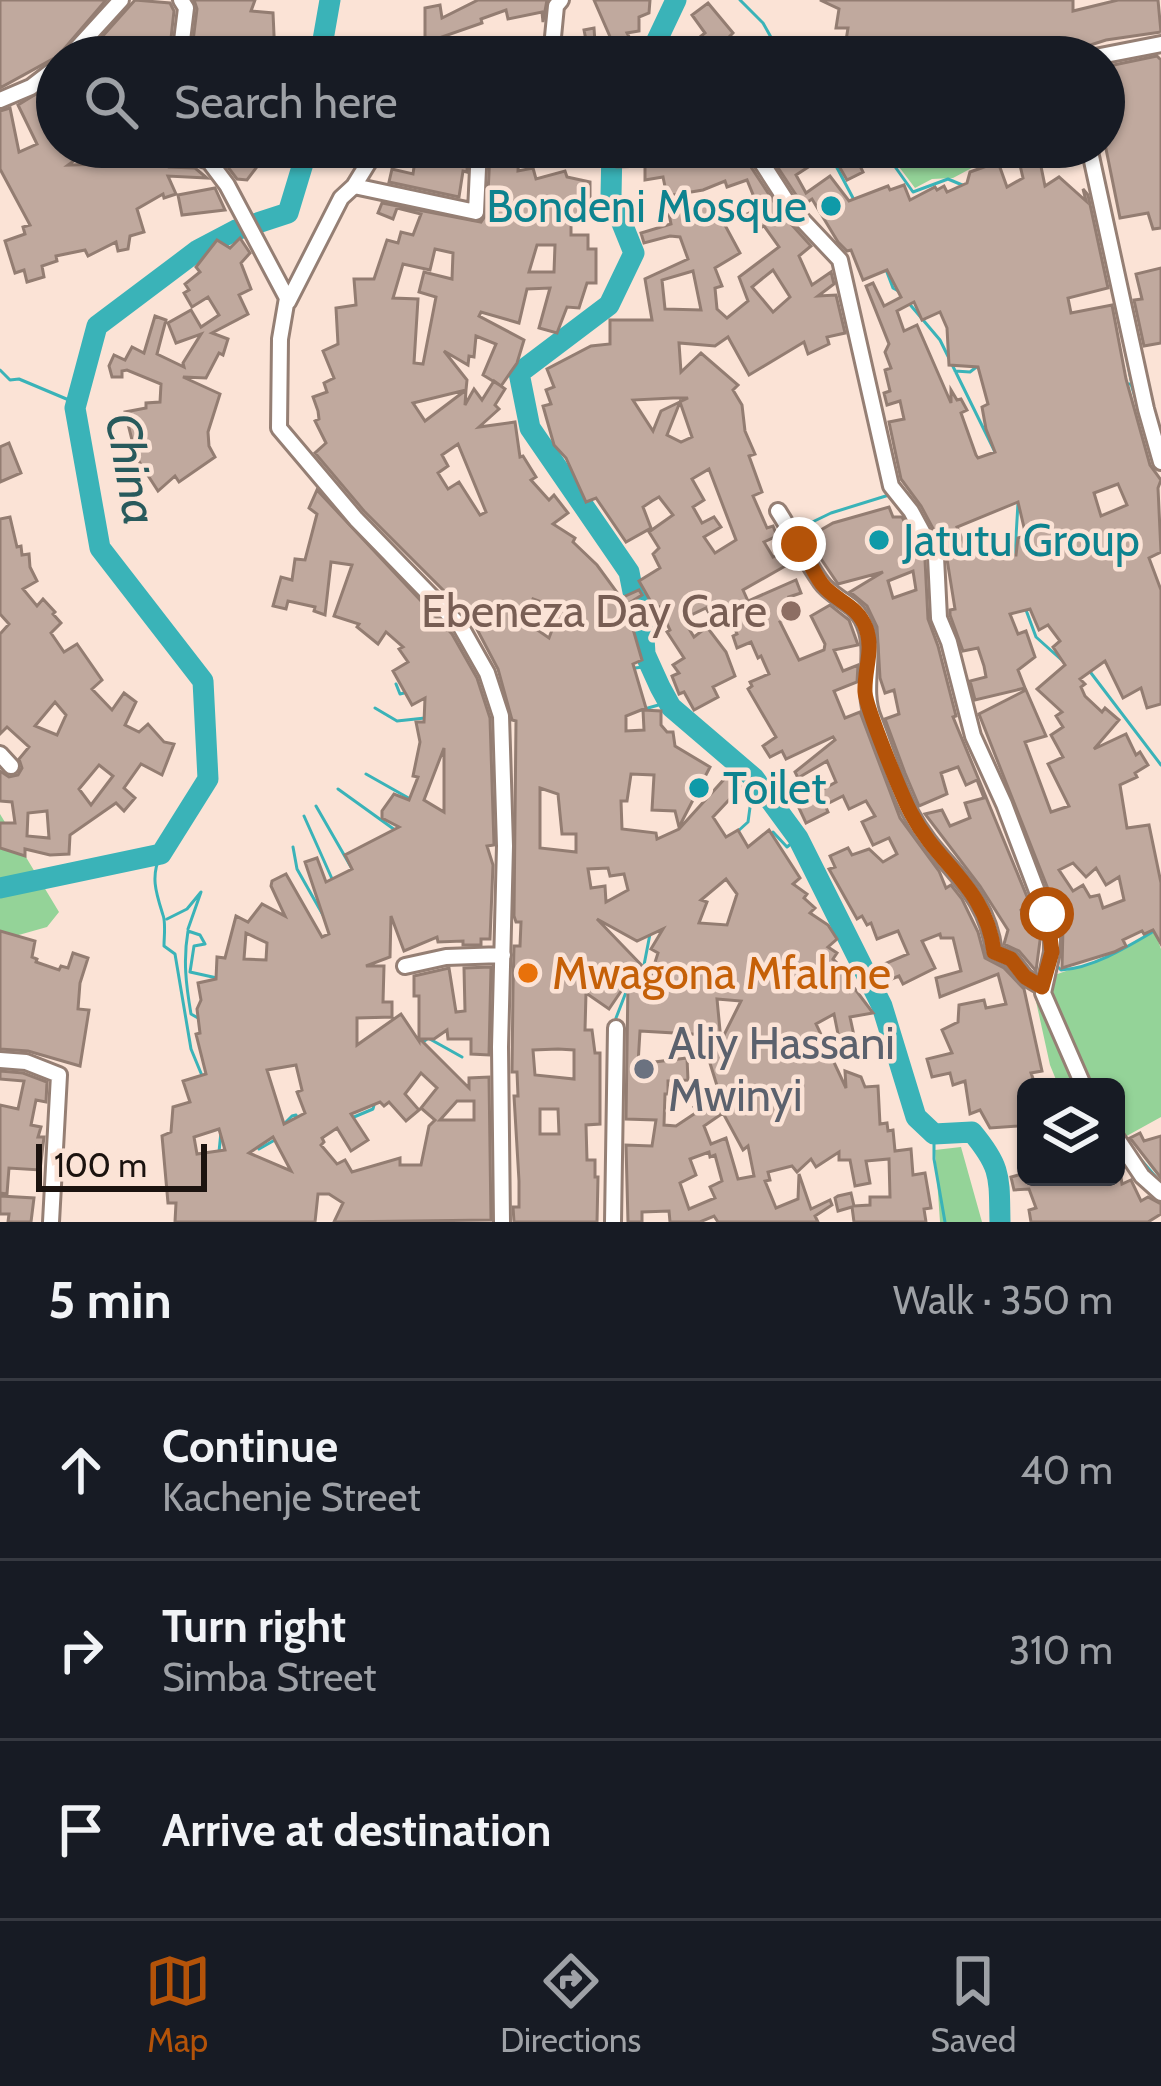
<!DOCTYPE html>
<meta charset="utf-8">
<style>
:root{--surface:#171b24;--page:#20242c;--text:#f1f3f6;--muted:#9ea1a6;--line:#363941;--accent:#b45309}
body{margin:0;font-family:Cabin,sans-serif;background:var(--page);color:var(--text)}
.controls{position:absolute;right:36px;bottom:36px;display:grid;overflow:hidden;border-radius:18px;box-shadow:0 3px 9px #0004}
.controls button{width:108px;height:108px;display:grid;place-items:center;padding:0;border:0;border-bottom:3px solid var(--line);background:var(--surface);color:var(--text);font:60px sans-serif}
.scale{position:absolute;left:36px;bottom:30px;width:171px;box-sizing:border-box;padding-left:12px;border:6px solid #1b130f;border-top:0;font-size:33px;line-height:42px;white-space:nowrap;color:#1b130f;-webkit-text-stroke:9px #fbe3d6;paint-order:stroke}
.stop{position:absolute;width:36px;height:36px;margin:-27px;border:9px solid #b45309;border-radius:50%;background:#fff}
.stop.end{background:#b45309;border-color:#fff;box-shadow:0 3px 12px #0008}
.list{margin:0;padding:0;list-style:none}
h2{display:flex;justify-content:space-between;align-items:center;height:156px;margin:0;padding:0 48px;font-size:51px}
h2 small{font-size:39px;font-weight:400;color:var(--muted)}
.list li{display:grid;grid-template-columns:78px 1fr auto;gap:36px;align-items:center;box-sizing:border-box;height:180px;padding:0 48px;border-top:3px solid var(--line)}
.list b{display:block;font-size:45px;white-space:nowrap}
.list p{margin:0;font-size:39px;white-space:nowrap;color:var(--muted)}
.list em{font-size:39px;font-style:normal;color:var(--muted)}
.icon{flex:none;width:66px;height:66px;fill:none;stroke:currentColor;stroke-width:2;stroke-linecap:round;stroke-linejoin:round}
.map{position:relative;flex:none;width:1161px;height:1222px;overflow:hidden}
.search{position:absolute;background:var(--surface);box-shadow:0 3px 9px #0004;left:36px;right:36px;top:36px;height:132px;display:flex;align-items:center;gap:30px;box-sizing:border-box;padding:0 42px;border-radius:66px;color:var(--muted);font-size:45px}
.sheet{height:696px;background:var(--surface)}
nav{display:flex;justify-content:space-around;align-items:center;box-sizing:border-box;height:168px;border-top:3px solid var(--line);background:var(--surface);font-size:33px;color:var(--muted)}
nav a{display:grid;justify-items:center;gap:6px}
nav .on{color:var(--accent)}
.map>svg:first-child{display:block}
</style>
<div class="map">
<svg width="1161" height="1222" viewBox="0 0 1161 1222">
<rect width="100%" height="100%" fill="#fbe3d6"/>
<path fill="#94d398" d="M884,147h112l2,7 -45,24 -21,1 -17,9z
M0,814l59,98 -12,15 -39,11 -8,13z
M1155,932l6,17v168l-38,21 -7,-1v-50h-57l-9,-22 -16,-73 12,-14 63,-22z
M961,1147l21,75h-42l-5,-72z"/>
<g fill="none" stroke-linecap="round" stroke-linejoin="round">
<path stroke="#3ab3b8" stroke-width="3" d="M740,0l23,23 19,34
M826,147l27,51
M881,147l32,45 35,-13 19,8
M885,267l8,21 9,5
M907,301l33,39 55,112
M1119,319l12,61
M0,370l10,10 9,-1 57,24
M955,371l15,1 9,-7
M1128,384h3l7,22
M800,528l31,-15 58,-18
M1015,554l3,-51
M1026,610l10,27 29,26
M635,668l16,-2
M1091,673l70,92
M396,684l4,10 4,-1
M375,708l22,13 28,-3
M641,710l28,-8
M366,774l46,26
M338,789l57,41
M316,806l35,61
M304,816l29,65
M737,832l11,-10 6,-44
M773,832l14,15 11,-9
M293,847l4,22 26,46
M161,854c-11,22 -5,39 2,61 3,8 1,21 1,31l11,8 16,95 12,29
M167,919l20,-10 14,-17 -13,37
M644,965l6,-31
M1057,966l4,4c34,-2 71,-26 100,-43
M198,1018l-7,-4c-5,-29 -8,-54 -3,-83l12,4 5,9 -11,2 -4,26 27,6
M616,1018l12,-31
M422,1043l6,-5 34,19
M354,1117l19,-8 1,-4
M285,1123l7,-7 4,-1 2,6
M934,1134v25l11,63
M1125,1141l36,42
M257,1145l2,4 14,-8
M219,1152l2,-20"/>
<path stroke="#3ab3b8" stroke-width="21" d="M320,57l10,-57
M649,57l27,-57
M612,147l-1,49 23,57 -25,52 -90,68 11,55 99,144 5,25 8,7 3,50 15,33 11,20 83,71 44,60 84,168 34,111 18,17 38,-2c30,36 27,45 28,90
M0,888l161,-34 47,-75 -5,-98 -103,-133 -25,-140 22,-82 101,-76 38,-20 52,-17 20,-66"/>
</g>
<path fill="#c0a99e" stroke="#937d72" stroke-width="3" fill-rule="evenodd" d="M0,0h106l-48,56 -58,32z
M135,0l35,3 4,8 -5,46h-45l-3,-4 -5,4h-32z
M194,0h61l-4,11 22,2 2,44h-84l6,-48z
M478,0h69l-4,22 -1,-10 -34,7 -2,-9 -25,9 1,4 -57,20v-35l15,-3 2,13z
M594,0h56l-1,13 -10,4v14l-12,2 7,13 -16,9z
M820,0h253v11l45,-11h40l3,32 -55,8 -53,17h-65l2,-8 -22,1v7h-23l-70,-9 -2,9h-21l1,-9 -8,-1 3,-19h-12l3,-19z
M708,3l25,30 -11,11 12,13h-59l30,-24 -13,-18z
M594,28l2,29h-25v-16l15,-1 -2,-10z
M502,43l1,5 -23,5v4h-31l-1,-12z
M1157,56l4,4v168l-8,1 -5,-16 -28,5 -16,-79v-72z
M57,81v66h36l-25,18 35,-1 13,-17h32l-10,14 28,-7 3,13 26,1 12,10 -39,-2 8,18 -12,4 -1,-4 -26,15 7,23 -14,4 -2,13 -10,2 -2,-9 -28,14 -3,-6 -29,6 1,5 -15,5 2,11 -17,5 -3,-12 -9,3 -10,-32 20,-7 -2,-7 7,-2 -30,-56v-58l10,-3 9,44 18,-8 -19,-39z
M206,147h55l-2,4 6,5 -18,24 -10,-1 -19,-25z
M417,147h51l-1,25 -4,-1 -4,26 -70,-15 3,-13 21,5z
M645,147h77l4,11 10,-5 5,11 6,-3 35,53 29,32 -12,10 13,29 19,-13 3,12 -16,12 18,-1 9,38 -18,4 2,7 -21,10 -4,-12 -55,33 -21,-38 -13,9 -36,-3 2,29 20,-19 37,32 -5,5 9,15 3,26 10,23 -6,2 13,36 -9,4 14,32 6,-2 4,10 -13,6 9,15 15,-8 6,12 -51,29 5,11 48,-21 5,13 -12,4 8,16 -17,9 19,38 25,-10 1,-6 -14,-28 19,-11 19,15 9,25 -24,5 9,21 15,-6 -1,17 -23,9 11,27 15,-6 40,106 39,53 7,17 5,-3 11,14 16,33 7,26 19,10 20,21 18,82 -11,2 5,14h-10v15l-3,1 3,19 -8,4 -28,2 -10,-18 -10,4 -5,-33 -12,4 -3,-12 -18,4 -5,-18 25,-6 -10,-23 16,-8 1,-17 25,-5 2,8 20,-4 -8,-30 -58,23 -4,-19 25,-7 -8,-33h-12l-1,-4 -18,7 13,27 -32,16 -4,-8 -10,4 -7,-15 26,-11 -10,-23 -21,8 -6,-16 -4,2 -5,-9 -5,3 -28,-50 6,-2 -5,-11 18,-8 4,7 17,-6 14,13 14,-8 -8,-16 -16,7 -11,-23 13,-6 -9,-15 -17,8 -6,-13 -18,9 3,7 -22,11 -14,-30 11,-6 9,8 24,-13 -9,-21 -29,17 -3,-6 40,-32 -2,-3 -47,22 -4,-8 -12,6 -7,-11 13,-9 -28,-48 4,-3 -2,-4 19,-8 -8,-18 -3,2 -7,-16 -14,6 -4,-12 4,-2 -7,-18 -14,9 -10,-17 -23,11 11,18 13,-10 19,25 9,24 -22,11 5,10 -24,13 -10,-18 -5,2 -7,-18 7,-3 -6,-8 11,-7 -17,-26 3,-2 -11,-23 -4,2 -16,-28 21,-13 -7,-14 6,-6 -10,-16 24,-17 -14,-18 -7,4 -9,6 8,21 -25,14 -30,-44 -10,4 -20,-44 -12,-13 -11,-39 8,-2 -5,-14 8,-3 -7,-18 44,-23 19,-2v-24h42l-7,-41 43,-20 -8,-22 -10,-1 -26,7 -3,-10 30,-9 -2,-10 43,-13 28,52 -25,15 7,18 -7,2 2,21 10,9 21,-17 -9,-24 40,-30 -15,-21 -11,5 -6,-17 7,-3 -4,-5 6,-4 -9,-22 -20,7 -2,-6 -22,9 -36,6 -4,-19 -18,3v-14l-28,1v-7l22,-2v-10zM773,270l17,27 -17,15 -21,-25zM693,271l8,39 -36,-1 -3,-29zM673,398h15l-27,13 -8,20 -20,-31zM680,402l12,35 -11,5 -14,-7zM709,469l27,71 -21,13 -11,-16 17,-10 -7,-10 -12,6 -9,-16 11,-7 -12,-21z
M828,147h23l12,25 -16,8z
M998,147h39l8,39 14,-9 27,24 -3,-12 5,6 20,93 -40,10 3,15 41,-8 14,74 24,86 11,15 -3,8 3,64 -12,6 12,32v114l-14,4 -6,-20 -18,10 -18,-37 -25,18 5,5 -4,3 4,9 17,16 3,-4 14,12 -25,29 32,-15 10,21 4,-3 8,13 -13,8 2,4 -17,8 7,43 22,-3 12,58v61l-8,-14 -9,4 -2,-3 -19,9 3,6 -12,6 -52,16 1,-41 -84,-213 47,-24 20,46 -21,6 26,70 18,-6 -21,-42 15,-7 -12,-22 12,-8 -7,-11 6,-4 -25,-23 28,-24 -12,-18 7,-6 -12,-16 -9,5 -9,-21 -20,5 8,20 8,-3 9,26 -17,13 7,18 -50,12 -5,-19 16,-4 -2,-11 -6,-18 -15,3 -13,-36v-5l5,-1 -9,-56 -25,-47 -20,-27 -12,-57 15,-3 -4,-18 -13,4 -3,-12 6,-2 -5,-21 6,-2 -6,-16 4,-8 -23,-58 7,-3 11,23 17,-9 -14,-27 -24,10 -12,-30 -4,1 -9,-9 -26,-43 -9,6 -3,-4 -27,-41 7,-12 11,12 19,-12 9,12 -23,15 10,18 24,-17 19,25 39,-15 2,4 14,-5 6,15 25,-13 2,3 7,-4 3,6 20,-9 3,-11 28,-10 9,25 16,-9 -4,-17 -17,4zM914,302l8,18 18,-8 7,16 2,37 29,2 10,37 -6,3 4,22 9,23 -17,6 -2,-3 -15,-42 6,-3 -6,-11 -4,1 -6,-10v13l-34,-78 -13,6 -7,-20zM1118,484l9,21 -26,11 -7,-23zM1018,502l8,34 -8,2 -2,17h-32l-5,-14 -15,2 -7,-16zM1073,863l13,14 10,-9 10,17 13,-8 5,23 -21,8 -4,-13 -9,2 -7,-12 -10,6 -14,-21z
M503,149h16l-1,22 15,-3 3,11 29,-8 2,6 23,5v18h11l1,15 -31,1v19h17v14h8v34h-9l-8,25 -12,-1 -10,26 -18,-5 11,-40 -23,1 -8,34 -38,-11 -2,4 45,24 -7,23 -16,23 -18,-11 13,-31 -20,-8 -2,21 -5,-1 -1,9 -24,-14 23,29 -1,10 -53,13 12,18 41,-31 -1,15 9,-16 8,11 12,-19 11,8 -10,16 4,4 -20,18 36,-5 5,35 3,-1 13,21 -5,3 18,20 5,-5 14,18 -15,11 22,14 -2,4 24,23 24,33 18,-8 3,5 -16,10 16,55 -9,4 13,44 -20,8v15l18,-1 -1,-20 18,1v14l6,7h6l2,14 35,21 -31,60 -4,-16 -23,-1 2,-35 -23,-1 -4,27h-6l1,28 34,4 1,6 22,-10 49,-54 13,12 -28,30 13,20 12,-7 10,17 21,-17 31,48 -7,6 14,10 -3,4 11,10 -5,5 18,12 9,14 -9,8 9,6 -4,6 10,10 7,23 5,-3 18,24 -23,4 6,28 11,-2 1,12 -26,-1 -8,-40 -18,10 30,64 -1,-17 16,6 4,10 13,-1 2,38 7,-1 1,8 5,-1 2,21 16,-2 2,26 12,-2 6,35 -7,1 2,13h-72l-2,-15 -14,4 -3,-13 3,-2 13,-3 3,13 16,-1v-8h20l-1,-38 -23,2 4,22 -15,3 -5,-26h-11v-8l-23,15 -5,-8 -14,13 -5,-6 -24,6 2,8 -5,1 11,27 22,-9 1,-25 12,35 19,-9 2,5 -17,11 3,6h-100l-4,-6 -14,6h-30l-1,-11 -27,1v10h-14l-2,-77 26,1 4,-26 -30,-1 2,-138 -19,28 -23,-16 -1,37h7l3,23h5v71l-14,1 1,35h8v17h3l-1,45h-83l-1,-15h6v-26l-5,-85h4l-1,-24h-5l1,-84 1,-42h6l1,-24h-5l-2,-6 2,-195 -4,-1 -14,-51 -27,-51 -107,-107 -49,-58 11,-10 -11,-22 4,-2 -1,-8 -5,-14 14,-5 -3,-9 10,-5 -11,-27 15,-7 -2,-36 20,-3 -2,-26h20l13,-39 11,3 3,-11 12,3 8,-21 -24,-6 -4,11 -15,-6 4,-10 99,19 6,-9 3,-60h13zM537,245h18l-1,27h-25zM435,249l18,4 -1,26 -28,-7 -5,20 17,5 -13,67 -9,-1 4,-64 -25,-1 10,-34 27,6zM458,444l28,68 -6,3 -21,-33 -11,7 -10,-16 10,-7 -6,-11zM533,599l27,10 -11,29 -26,-18zM540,788l18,6 4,40h14v18l-36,-4zM608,868l2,8 14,-2 4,16 -22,12 -1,-16 -14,2 -3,-19zM726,879l11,15 -10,31 -28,-2 8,-21 -6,-2zM597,919l40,22 26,-12 -12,20 7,4 -7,22zM717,999l24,2 -20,40zM640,1031l68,4 1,25 10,32 -25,15 3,5 -21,14 -12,-1 1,-31h3v-13l20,-1 -1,-22 -49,6zM558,1049l16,1v29l-39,-4 -2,-25zM540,1109h18l1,25h-19zM723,1113l20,37 5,-4 6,30 -16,3 -12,-41 -15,6 -7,-18zM709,1152l1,5 5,-2 7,26 -12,6 5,11 -26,11 -9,-26 16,-8 -6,-16z
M215,188l10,22 -43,5 -4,-20z
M240,238l10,15 -9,10 10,26 -12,6 9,19 -36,19 16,6 -5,16 -4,-2 -13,25 -23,-1 37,17 -12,38 1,14 6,11 -36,25 -4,-6 -17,15 -29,-45 4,-2 -8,-32 21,-4v-5l14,-1 1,-18 -34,-14 -5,1v6h-10l-3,-11 5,-11 11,5 7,-13 12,6 11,-37 11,4 -9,34 27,13 -1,-4 18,-29 -25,9 -8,-20 23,-13 10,17 18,-12 -11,-18 -16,10 -8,-14 5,-3 -4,-6 15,-12 -4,-5 21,-27 13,8z
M1161,268v75l-17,3 -10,-46 8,-1 -6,-25z
M9,443l12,30 -21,9v-35z
M317,490l135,144 25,44 13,40 4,127 -7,1 6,19 -3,74h-9v6h-18v-4l-25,1 -1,-5 -33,14 -13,-35 -1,41 -24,9h18l-1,36h9v15l-35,1v27l44,-31 18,27v-45h-5v-20l35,-8 7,44 9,-1 -1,-43 27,-1 -2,88 -18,-1v-15h-23l-1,-9 -13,9h-14l49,49v-10l20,-1 2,143 -157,2 9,-19 -14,-9h-11l-3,28h-140l1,-19h-8l-6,-67 9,-4 2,-25 17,-5 -7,-21 23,-7 -10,-40 4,-1 -3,-24 4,-9 -3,-17 18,-4 1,-22 8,1 11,-42 12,6 14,-18 23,12 -14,-30 1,-5 14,-7 36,63 7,-3 -24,-72 12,-4 9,24 26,-13 -7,-14 54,-28 -17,-9v-7l12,-17 15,6 9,-23 -5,-1 7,-34 -4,-20h8l1,-24 -13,7 -19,-34 15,-9 -9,-13 4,-2 -17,-15 -8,12 -21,-17 2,-3 -25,-8 18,-51 -21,-3 -6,53 -11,-4 1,-4 -27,-6 -2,8 -13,-3 8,-29 11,3 3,-21 10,1 12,-46 -8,-6zM444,748v64l-20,-12zM246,933l21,10 -1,17 -22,-1zM296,1065l6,25 -5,2 8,21 -21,11 -17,-54zM421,1073l16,15 -16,20 14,12 -6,6 -8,39h-21v-7l-48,14 -7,-12 -8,4 -16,-19 3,-3 -2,-4 15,-10 14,23 17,-11 -17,-26 29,-12 4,4 5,-4 17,19 13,-11 -14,-16zM457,1101h17v19h-34zM219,1129l6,21 -28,4 -3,-17zM273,1137l18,34 -42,-18z
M889,507l4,10h9l23,43 3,59 10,27 18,70 -3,1 77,187 -9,6 8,20 12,3 -5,38 -17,-20 -15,-7 4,-14 -28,-44 -55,-72 17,-4 8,16 20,-8 -5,-15 19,-5 -7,-18 -11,5 -8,-18 -17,6 6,21 -28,12 -14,-33 -20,-54 14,-5 -5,-24 -9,3 -5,-15 -3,-51 -10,-21 -17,-14 33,-20 -45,12 -31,-46 26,-15zM913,571l3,19 -23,8 -5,-17z
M10,517l7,30 4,-1 1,9 7,-1 1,13 7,14 -14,8 14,17 6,-7 12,13 -2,2 8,9 -10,10 13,19 13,-8 25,36 -10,9 20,21 12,-17 12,9 -11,23 14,7 9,-8 16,18 10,2 -12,31 -21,-11 -17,24 11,10 -11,13 -8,-8 -46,32 -1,19 -19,1 -25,-6v7l-25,-8v-25h15l-3,-21 -12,-1v-30l9,6 9,-2 4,-7 -3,-9 10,-12 -22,-20 -7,7v-100l9,-10 -9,-10v-95zM55,702l11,13 -9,20 -22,-9zM99,765l14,11 -22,29 -12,-16zM47,811l2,27 -22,-2 1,-23z
M0,931l35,10 -3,16 5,2 -1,3 23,8 2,-4 7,2 5,-15 15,5 -8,25 -2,26 11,1 -9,56 -52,-15 -28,-2z
M0,1071l23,2 24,9 -1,20 -10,-2 -5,25 10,2 -3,10h6l-4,33 -31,-2 -2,26 -7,-1v-88l18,4 6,-28 -24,-2z
M1140,1133l4,8 17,-5v42l-31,-40z
M1026,1173v4h95l1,7 9,-4 10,21 7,-4 13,7v10l-13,8h-117l-2,-12 7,-2 -7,-19 -15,1 -3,-13z
M0,1196l34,2 -3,24h-23l1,-8h-9z"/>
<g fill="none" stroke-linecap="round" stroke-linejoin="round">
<g stroke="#957f74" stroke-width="20">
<path id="minor" d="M69,57l52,-57
M180,57l6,-49 -5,-8
M519,57l33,-10 4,-41 5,-6
M1095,57l66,-13
M0,100l31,-13 26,-20
M192,147l7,11 10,3 18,24 60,113 -7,41 -1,89 77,91 105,108 26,46 14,43 4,130 -5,201 2,175
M768,147l-6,7v9l29,45 49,52 51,226 20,25 25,46 3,61 10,24 24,94 31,68 48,127v21l-9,41 41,94
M1089,147l57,262 15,53
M354,186l122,26 3,-65
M288,302l53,-104 13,-12 24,-39
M778,511c15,23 27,49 43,71 11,16 31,19 41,37 17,31 -2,66 11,99 12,30 22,65 37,94 29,56 76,73 84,140l17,7 14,18 17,10
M0,754l11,12
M405,966l41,-9 57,-2
M0,1060l26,2 33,13 -8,147
M1116,1137l26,39 19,17
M613,1222l3,-194"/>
</g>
<use href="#minor" stroke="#fff" stroke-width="14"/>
</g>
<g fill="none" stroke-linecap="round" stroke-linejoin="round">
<path stroke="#b45309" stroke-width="15" d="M799,544c8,13 14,28 23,40 14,18 35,20 44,44 8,22 -2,42 -1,64 1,16 37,104 46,121 28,54 75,73 83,139l17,7 14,18 17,10 10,-35 -5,-38"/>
</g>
<g fill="#0f9aa8" stroke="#fbe3d6" stroke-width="4.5">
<circle cx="831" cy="206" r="12"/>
<circle cx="879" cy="540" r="12"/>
<circle cx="699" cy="788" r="12"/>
</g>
<circle fill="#8d6e63" stroke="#fbe3d6" stroke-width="4.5" cx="791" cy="611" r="12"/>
<circle fill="#e8710a" stroke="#fbe3d6" stroke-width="4.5" cx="528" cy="973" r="12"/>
<circle fill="#6b7280" stroke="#fbe3d6" stroke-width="4.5" cx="644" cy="1069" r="12"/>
<g text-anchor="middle" stroke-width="9" stroke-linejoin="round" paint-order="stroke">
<g font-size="45" fill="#0d838f" stroke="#fbe3d6" text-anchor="start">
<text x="807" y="222" text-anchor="end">Bondeni Mosque</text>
<text x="903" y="556">Jatutu Group</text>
<text x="723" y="804">Toilet</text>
</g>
<g font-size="45" fill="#785e54" stroke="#fbe3d6" text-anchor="end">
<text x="767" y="627">Ebeneza Day Care</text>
</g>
<g font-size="45" fill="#c56008" stroke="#fbe3d6" text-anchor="start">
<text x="552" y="989">Mwagona Mfalme</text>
</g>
<g font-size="45" fill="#5b616d" stroke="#fbe3d6" text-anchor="start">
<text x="668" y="1059">Aliy Hassani<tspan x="668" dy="52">Mwinyi</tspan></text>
</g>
<g font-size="48" font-style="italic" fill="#285a5c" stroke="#fbe3d6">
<text transform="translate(132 469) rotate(80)" y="17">China</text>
</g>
</g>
</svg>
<div class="controls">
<button><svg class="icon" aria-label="layers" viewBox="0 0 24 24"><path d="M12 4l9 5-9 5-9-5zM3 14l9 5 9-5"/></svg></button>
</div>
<div class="scale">100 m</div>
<div class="stop" style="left:1047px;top:914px"></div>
<div class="stop end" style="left:799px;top:544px"></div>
<div class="search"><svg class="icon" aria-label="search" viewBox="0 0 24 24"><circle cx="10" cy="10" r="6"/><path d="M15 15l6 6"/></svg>Search here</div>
</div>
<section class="sheet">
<h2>5 min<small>Walk · 350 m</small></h2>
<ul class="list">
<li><svg class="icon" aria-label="ahead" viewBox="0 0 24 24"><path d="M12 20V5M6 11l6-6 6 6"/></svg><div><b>Continue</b><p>Kachenje Street</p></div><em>40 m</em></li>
<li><svg class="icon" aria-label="right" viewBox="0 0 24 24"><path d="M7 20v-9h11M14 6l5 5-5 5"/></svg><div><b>Turn right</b><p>Simba Street</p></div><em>310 m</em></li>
<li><svg class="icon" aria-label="arrive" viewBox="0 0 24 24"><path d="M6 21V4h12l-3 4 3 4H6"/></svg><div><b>Arrive at destination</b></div></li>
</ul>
</section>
<nav>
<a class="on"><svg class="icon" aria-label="map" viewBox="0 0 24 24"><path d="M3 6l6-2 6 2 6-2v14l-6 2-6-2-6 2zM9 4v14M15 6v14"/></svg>Map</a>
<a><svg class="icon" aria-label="directions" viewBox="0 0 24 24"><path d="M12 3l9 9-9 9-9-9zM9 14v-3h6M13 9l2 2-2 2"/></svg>Directions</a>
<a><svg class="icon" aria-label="saved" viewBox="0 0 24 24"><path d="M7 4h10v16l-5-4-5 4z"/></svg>Saved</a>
</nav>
